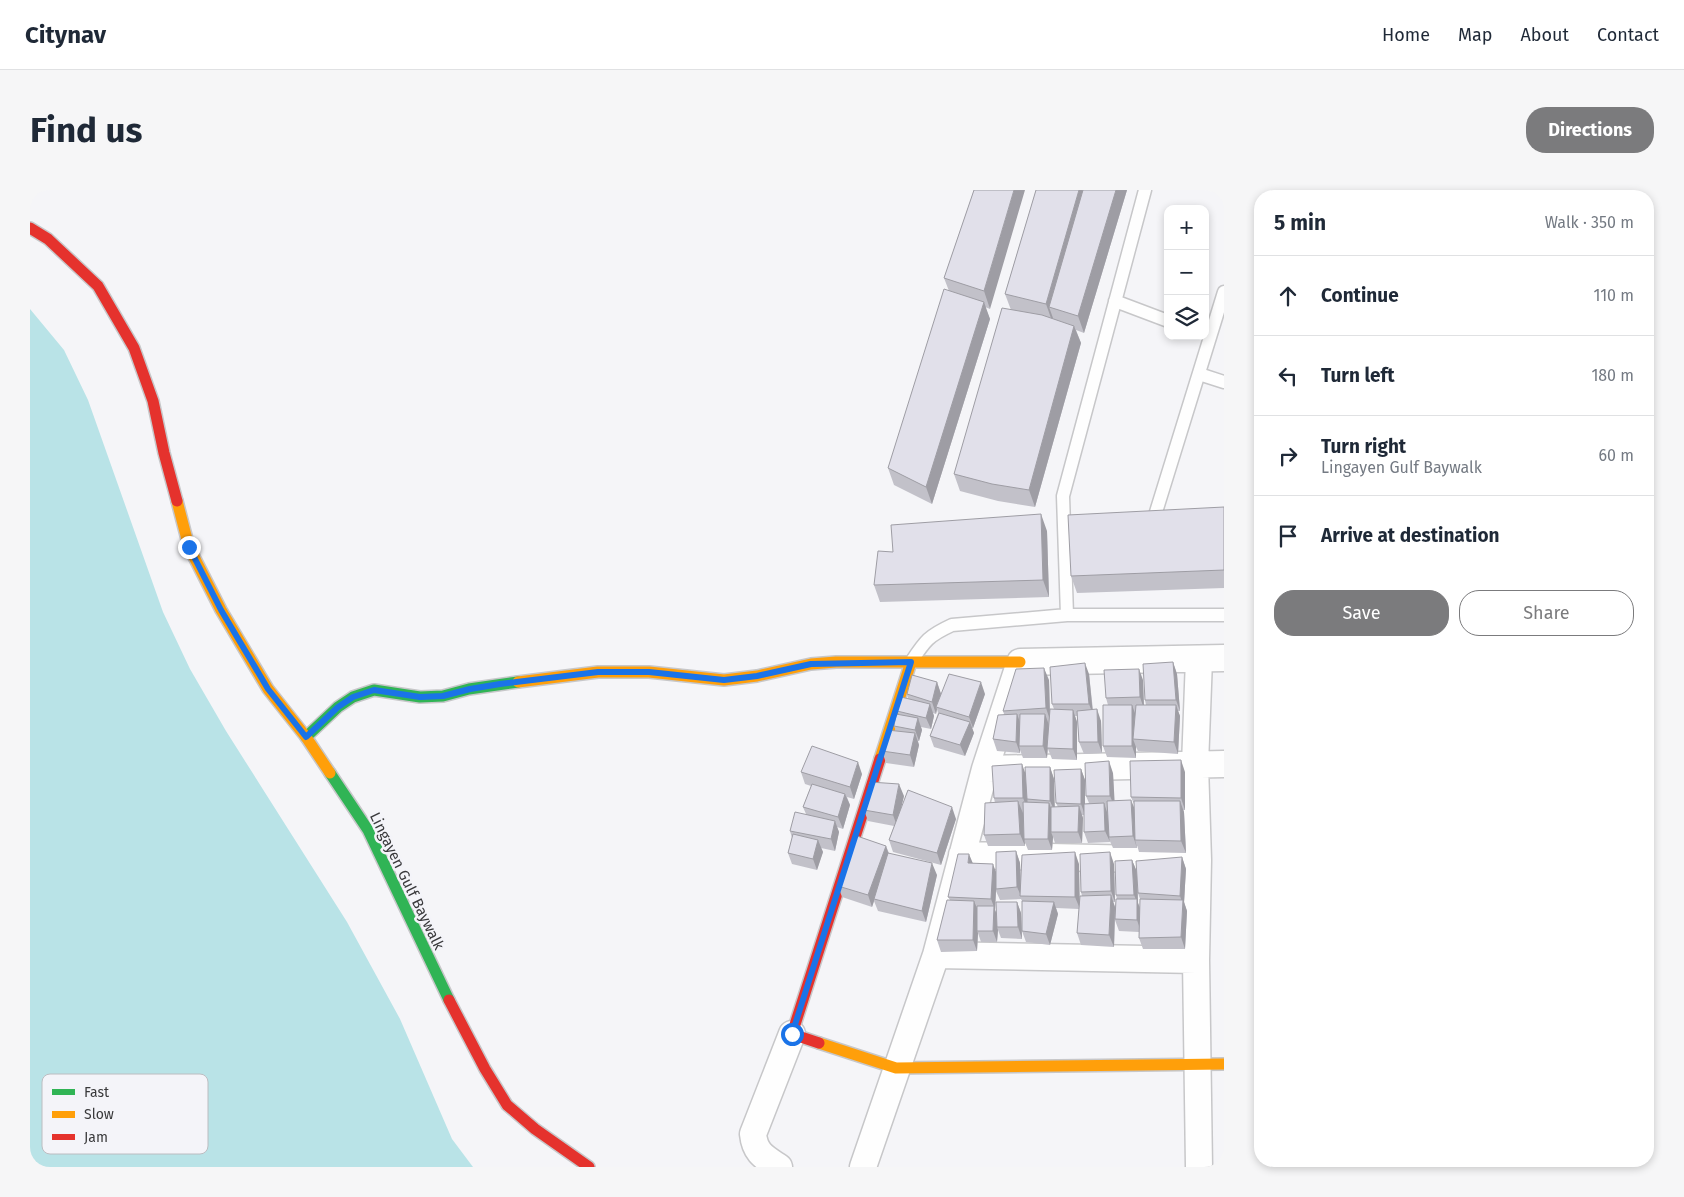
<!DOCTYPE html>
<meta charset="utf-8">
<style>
:root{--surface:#fff;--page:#f6f6f7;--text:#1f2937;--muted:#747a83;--line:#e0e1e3;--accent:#7b7b7d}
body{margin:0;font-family:"Fira Sans",sans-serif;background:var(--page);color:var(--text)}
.controls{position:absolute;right:15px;top:15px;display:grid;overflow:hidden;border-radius:10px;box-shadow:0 2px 8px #0003}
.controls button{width:45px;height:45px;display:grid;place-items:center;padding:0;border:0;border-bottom:1px solid var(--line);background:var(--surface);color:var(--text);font:25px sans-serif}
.stop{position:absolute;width:15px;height:15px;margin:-11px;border:4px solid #1a73e8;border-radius:50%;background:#fff}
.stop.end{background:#1a73e8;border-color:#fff;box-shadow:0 1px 5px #0008}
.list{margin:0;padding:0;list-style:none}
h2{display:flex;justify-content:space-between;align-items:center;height:65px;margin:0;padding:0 20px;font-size:21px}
h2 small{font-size:16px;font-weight:400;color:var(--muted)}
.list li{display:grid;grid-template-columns:32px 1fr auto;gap:15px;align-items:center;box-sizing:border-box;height:80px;padding:0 20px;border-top:1px solid var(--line)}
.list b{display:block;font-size:19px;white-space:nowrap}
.list p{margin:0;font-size:16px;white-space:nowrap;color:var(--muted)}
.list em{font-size:16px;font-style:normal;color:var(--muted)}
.actions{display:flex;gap:10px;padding:15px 20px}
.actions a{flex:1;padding:11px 0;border:1px solid var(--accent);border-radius:20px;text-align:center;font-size:18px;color:var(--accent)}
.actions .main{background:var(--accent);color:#fff}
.icon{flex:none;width:28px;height:28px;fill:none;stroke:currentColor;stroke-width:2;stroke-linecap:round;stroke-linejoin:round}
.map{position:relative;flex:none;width:1194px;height:977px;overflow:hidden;border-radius:20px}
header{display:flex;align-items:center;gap:30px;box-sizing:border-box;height:70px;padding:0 25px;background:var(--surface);border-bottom:1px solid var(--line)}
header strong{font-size:24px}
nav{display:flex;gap:28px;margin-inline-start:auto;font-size:18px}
.intro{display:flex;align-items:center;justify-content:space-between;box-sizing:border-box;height:120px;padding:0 30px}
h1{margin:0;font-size:35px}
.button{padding:12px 22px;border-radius:20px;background:var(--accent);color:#fff;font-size:18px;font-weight:700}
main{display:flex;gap:30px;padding:0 30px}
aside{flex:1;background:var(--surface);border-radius:20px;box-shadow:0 2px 8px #0003}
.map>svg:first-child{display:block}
</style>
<header>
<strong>Citynav</strong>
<nav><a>Home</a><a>Map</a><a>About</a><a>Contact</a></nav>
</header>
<div class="intro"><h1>Find us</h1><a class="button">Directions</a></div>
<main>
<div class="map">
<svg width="1194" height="977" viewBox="0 0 1194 977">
<rect width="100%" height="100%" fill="#f5f5f8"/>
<path fill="#b9e3e7" d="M0,119l34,41 24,50 75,212 27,57 36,62 121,191 53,97 52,120 21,28h-443z"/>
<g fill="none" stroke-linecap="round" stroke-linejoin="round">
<g stroke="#c7c7c9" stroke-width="15">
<path id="lane" d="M1115,0l-82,306 4,119h157
M1085,111l53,20
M1169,184l25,8
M1126,322l68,-220
M881,472c14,-21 17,-26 41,-37l115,-10"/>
</g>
<g stroke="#c7c7c9" stroke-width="29">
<path id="street" d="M1169,469l-4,106 3,95 -2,100 3,207
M957,579l237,-5
M932,665l226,5
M906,765l260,5
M749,977c-15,-10 -24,-14 -26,-33l39,-100
M833,977l73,-212 49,-186 35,-107 204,-4"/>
</g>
<g stroke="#c7c7c9" stroke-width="14">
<path id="fast" d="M276,547l32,-30 15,-10 21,-7 46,7 23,-1 26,-7 49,-7
M300,583l38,57 81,170"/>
</g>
<g stroke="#c7c7c9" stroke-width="14">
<path id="slow" d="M147,311l12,46 32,63 47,79 38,48 24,36
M488,492l80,-10h51l75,8 33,-4 54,-12 25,-2h75
M850,569l31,-97h109
M789,853l77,25 328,-4"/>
</g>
<g stroke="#c7c7c9" stroke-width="14">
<path id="jam" d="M0,38l18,11 50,47 36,62 19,53 11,52 13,48
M419,810l36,69 22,36 28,24 54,38
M789,853l-27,-9 88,-275"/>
</g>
<use href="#lane" stroke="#fefefe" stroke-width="12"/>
<use href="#street" stroke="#fefefe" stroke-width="26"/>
<use href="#fast" stroke="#30b455" stroke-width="11"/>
<use href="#slow" stroke="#ff9f0a" stroke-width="11"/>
<use href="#jam" stroke="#e5322d" stroke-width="11"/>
</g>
<path fill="#c2c1c9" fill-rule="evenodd" d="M944,0l16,119 -5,-2 5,12 -58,185 -38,-19 -6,-17 61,-177 -5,-13z
M1006,0h91l-43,143 -8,-3 5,13 -46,164 -37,-6 -38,-10 -6,-17 57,-164 -6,-16z
M1194,317v81l-147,5 -6,-17z
M1017,341l2,66 -169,5 -6,-17z
M1143,472l4,12 3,37h-2l2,5 -2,38 -40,-3 -2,-4v11l-29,-1 -4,-11 5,-41 -2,-7 37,-18 1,25h2l-1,-5z
M1059,484l4,36 8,11 1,32 -18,1 -5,-12 -2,-26h-2l2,6v38l-25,-1 -4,-10 -1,9h-24l-3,-8v3l-23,-2 -4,-12 11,-25 -1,-3 46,-31 1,29h4l-2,-5z
M907,492l4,12h44l-12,34h-1l2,5 -9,23 -31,-9 -4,-11 8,-23 -1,-4 -1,5 -3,-1 1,3 -3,13 -10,-2 1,3 -3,11h-1l1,4 -5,22 -28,-4 -4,-12 14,-20 -2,-5 5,-11 -2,-4 11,-12 -1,-5z
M1020,577l4,12v28h4l-2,-4 25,-34 4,11v24l4,-1 -3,-7 27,-23 1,28 20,7v-4l-3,-7 54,-25v38h-2l1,2 2,41 -47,-1 -2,-7v3h-24l-4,-9 1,3 -22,1 -4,-11v-17h-2l1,3 -1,25h-27l-2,-6 -1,13h-24l-4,-10 1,6h-37l-4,-11 11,-32 -1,-5 31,-25z
M771,582l61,2 -8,25 -7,-2 3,8 -7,24 -6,-2 2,5 -4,19 -14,-3 2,4 -6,18 -25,-6 -4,-11 4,-15 -2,-7 16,-17 -3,-7 8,-21 -6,-2z
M874,606l-4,14 56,9 -15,46 -48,-13 -4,-12 5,-14 -26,-5 -4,-11z
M856,656l3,7 48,22 -11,47 -48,-11 -4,-10 -2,6 -30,-10 -4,-11z
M986,661l4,12 1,18 58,-17v35l3,-3 -1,-4 33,-28 1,38h-2l2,5 2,-8 -1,-4 16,-35 5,12 1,31 2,5v-9l-2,-6 44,-36 4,12 -2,33 3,9 -2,38h-42l-4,-11v-6l-20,-1 -4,-11 -1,27 -33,-2 -4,-12 2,-24 -23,-1 2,6 -8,31 -24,-3 -4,-11v8l-21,-1 -3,-8 -1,12h-16l-3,-9 -1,18 -36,1 -4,-12 13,-40 -2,-3 25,-34 23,8zM966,701l4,9 21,-1 1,2v29l-1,-17 -4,-11 -21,10 -1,-2z"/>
<path fill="#9e9da4" d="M984,0h11l-35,119 -6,-18z
M1049,0h11l-41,117 4,11 -1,3 -6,-17z
M1086,0h11l-43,143 -6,-17z
M954,112l6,17 -58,185 -6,-17z
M1044,136l7,17 -46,164 -6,-17z
M1011,324l6,17 2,66 -6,-17z
M1143,472l4,12 3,37 -4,-11z
M1055,473l4,11 4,41 -4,-11z
M1014,478l5,12 1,40 -4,-12z
M1109,479l4,11 1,29 -4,-12z
M907,492l4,12 -5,13 1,2 -1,5 -4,-12z
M951,492l4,12 -12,34 -4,-11z
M900,514l4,12 -3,13 -5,-11z
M1102,515l4,11 -3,23 3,8v11l-4,-12z
M1146,515l4,11 -2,38 -4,-12z
M1067,519l4,12 1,32 -4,-11z
M1043,520l4,12v38l-4,-11z
M987,524l4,11 -2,21 1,4v3l-4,-11z
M1015,524l4,11 -2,33 -4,-12z
M888,528l4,12 -3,11 -4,-11z
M940,532l4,11 -9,23 -5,-11z
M885,543l4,12 -5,22 -4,-12z
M1151,570l4,12v38l-4,-12z
M1079,571l4,12 2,35 -5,-12z
M828,572l4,12 -8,25 -4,-12z
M992,574l4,11 2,35 -5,-12z
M1020,577l4,12 1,33 -5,-11z
M1051,579l4,11v35l-4,-11z
M869,594l5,12 -7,30 -4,-11z
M815,604l5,11 -7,24 -5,-12z
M1101,610l5,12 -1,28 2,8 -4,-12z
M988,611l5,12 2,33 -5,-12z
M1150,611l4,11 2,41 -5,-12z
M1019,613l5,12 -3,17 2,5 -1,13 -4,-11z
M1074,613l4,12 1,22 1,5 -5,-11z
M1049,616l4,12 -1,25 -4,-11z
M922,617l4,12 -15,46 -4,-12z
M805,631l4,11 -4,19 -4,-12z
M788,650l5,12 -6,18 -4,-11z
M856,656l4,12 -16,41v2l-2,6 -4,-12z
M986,661l4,12 1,33 -4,-9z
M1045,662l4,12 1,45 -5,-12z
M1080,662l4,12 1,38 -4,-11z
M939,664l5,12 -6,-3z
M1152,667l4,12 -2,33 3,9 -2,38 -4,-12 2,-32 -3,-9z
M1102,670l5,12 1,31 3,8v21l-4,-12v-18l-3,-7z
M902,673l5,12 -11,47 -4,-11z
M963,674l4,11 -1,14v2l-1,19 3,8 -1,9 1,3 -1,12 -4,-11 1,-24 -3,-8z
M1081,705l4,12 -1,40 -5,-12z
M944,711l5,12 -2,18 1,2 -1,18 -4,-11z
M987,712l4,11 1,26 -4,-12z
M1024,712l4,12 -8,31 -4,-11z"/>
<path fill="#e1e0ea" stroke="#9e9da4" d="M944,0h40l-30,101 -40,-13z
M1006,0h43l-33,114 -41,-10z
M1053,0h33l-38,126 -29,-9z
M914,99l40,13 -58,185 -38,-19z
M972,118l40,7 32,11 -45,164 -37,-6 -38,-10z
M1194,317v63l-153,6 -3,-61z
M1011,324l2,66 -169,5 4,-34 15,1 -2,-27z
M1143,472l3,38h-31l-2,-36z
M1055,473l4,41h-37l-2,-37z
M1014,478l2,40 -43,3 13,-42z
M1109,479l1,28 -34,1 -2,-28z
M919,484l32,8 -12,35 -33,-10z
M882,485l25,7 -5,20 -25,-8z
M871,507l29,7 -4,14 -29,-7z
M1073,515h29v41h-29z
M1106,515h40l-2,37 -41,-3z
M1020,519l23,1v39l-26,-1z
M1067,519l1,33h-19l-2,-31z
M909,523l31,9 -10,23 -30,-9z
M866,524l22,4 -3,12 -21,-4z
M987,524l-1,28 -23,-3 5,-24z
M990,524h25l-2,32h-24z
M857,540l28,3 -5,22 -28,-4z
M782,556l46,16 -8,25 -49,-15z
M1151,570v38l-50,-1 -1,-36z
M1079,571l1,35h-24l-1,-33z
M992,574l1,34h-29l-2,-32z
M995,577h25v34l-23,-2z
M1051,579v35l-25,-1 -2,-33z
M840,592l29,2 -6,31 -29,-5z
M782,594l33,10 -7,23 -35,-10z
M878,600l44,17 -15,46 -48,-13z
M1101,610l2,36 -24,1 -2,-36z
M988,611l2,33 -36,1 1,-32z
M1104,611h46l1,40 -46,-1z
M993,612l26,1 -1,36h-24z
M1074,613l1,28 -21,1v-28z
M1049,616l-1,26h-27v-25z
M765,622l40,9 -4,18 -41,-8z
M763,644l25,6 -5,19 -25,-6z
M824,645l32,11 -18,49 -30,-9z
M986,661l1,36 -21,2v-37z
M1045,662v45l-55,-1 2,-41z
M1080,662l1,39 -30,1 -1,-38z
M858,663l44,10 -10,48 -48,-12z
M928,664h11l-1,9 25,1 -2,35 -43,-2z
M1152,667l-2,39 -42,-3 -2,-32z
M1102,670l2,35h-18l-1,-34z
M1081,705l-2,40 -32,-2 3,-37z
M1086,709h21v21l-22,-1z
M1110,709l43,1 -2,37 -42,1z
M917,710l27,1 -1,39h-36z
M992,711l32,1 -8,32 -24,-3z
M966,712h21l1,25h-21z
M947,716h17l-1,25h-16z"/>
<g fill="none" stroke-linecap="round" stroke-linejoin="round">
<path stroke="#1a73e8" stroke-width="6" d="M159,357l32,63 47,79 38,48 32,-30 15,-10 21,-7 46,7 23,-1 27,-7 30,-5 98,-12h51l75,8 33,-4 54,-12 100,-2 -119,372"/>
</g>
<g text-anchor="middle" stroke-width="5" stroke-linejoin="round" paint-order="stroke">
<g font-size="15" fill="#39393b" stroke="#f4f4f9">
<text transform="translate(377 691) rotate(64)" y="5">Lingayen Gulf Baywalk</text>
</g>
</g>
<rect x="12" y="884" width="166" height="80" rx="8" fill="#f4f4f9" stroke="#bcbcc0" stroke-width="1"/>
<rect x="22" y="899" width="23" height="6" fill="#30b455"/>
<rect x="22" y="921" width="23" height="7" fill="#ff9f0a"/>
<rect x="22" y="944" width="23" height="6" fill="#e5322d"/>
<g font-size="14" fill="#39393b">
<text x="54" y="907">Fast</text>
<text x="54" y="929">Slow</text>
<text x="54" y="952">Jam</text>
</g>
</svg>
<div class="controls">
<button>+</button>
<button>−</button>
<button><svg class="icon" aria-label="layers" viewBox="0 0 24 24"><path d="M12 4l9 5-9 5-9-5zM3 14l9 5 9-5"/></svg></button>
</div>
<div class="stop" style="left:762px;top:844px"></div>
<div class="stop end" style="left:159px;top:357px"></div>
</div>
<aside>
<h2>5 min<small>Walk · 350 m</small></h2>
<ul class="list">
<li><svg class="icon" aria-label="ahead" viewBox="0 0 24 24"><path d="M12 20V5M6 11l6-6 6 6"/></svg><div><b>Continue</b></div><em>110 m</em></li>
<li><svg class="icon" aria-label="left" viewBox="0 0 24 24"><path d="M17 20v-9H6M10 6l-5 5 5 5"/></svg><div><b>Turn left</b></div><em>180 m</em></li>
<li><svg class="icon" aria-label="right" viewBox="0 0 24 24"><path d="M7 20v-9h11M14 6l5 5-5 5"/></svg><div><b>Turn right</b><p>Lingayen Gulf Baywalk</p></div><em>60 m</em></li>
<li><svg class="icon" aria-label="arrive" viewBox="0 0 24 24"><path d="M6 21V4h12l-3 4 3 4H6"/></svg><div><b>Arrive at destination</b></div></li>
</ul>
<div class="actions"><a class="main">Save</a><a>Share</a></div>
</aside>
</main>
